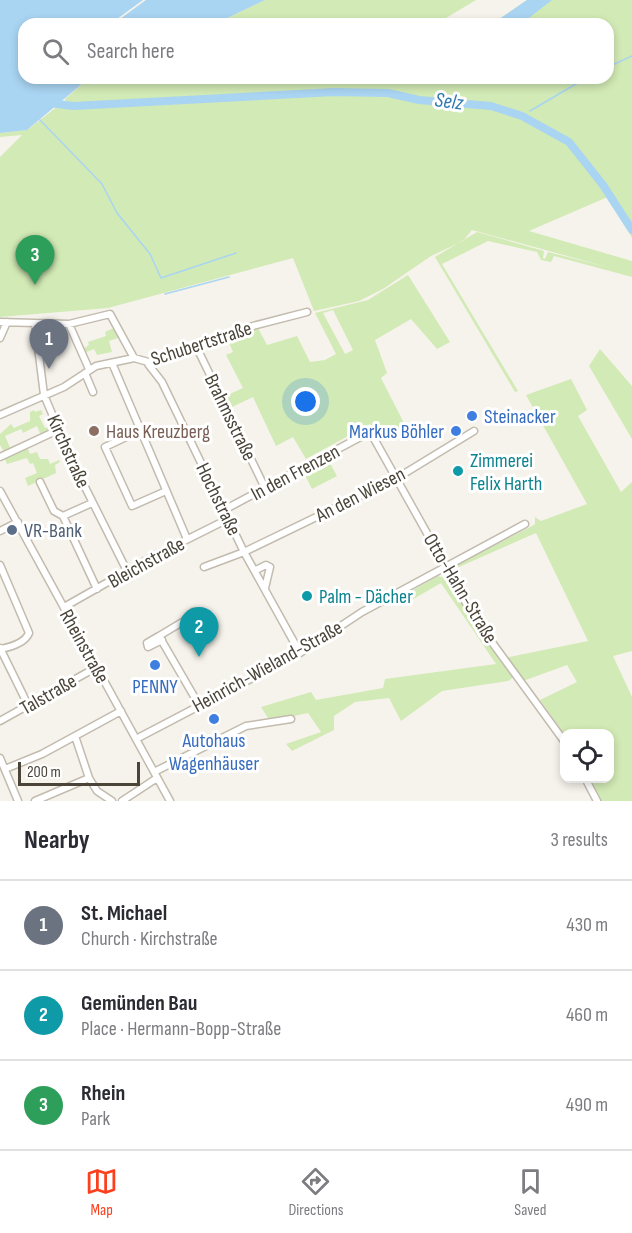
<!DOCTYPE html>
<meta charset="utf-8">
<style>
:root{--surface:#fff;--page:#f7f7f7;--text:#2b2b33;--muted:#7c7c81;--line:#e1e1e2;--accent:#fc3f1d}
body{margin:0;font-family:"Sofia Sans Condensed",sans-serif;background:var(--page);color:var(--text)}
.controls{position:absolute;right:18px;bottom:18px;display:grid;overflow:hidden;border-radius:12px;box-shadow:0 3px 9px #0003}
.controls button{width:54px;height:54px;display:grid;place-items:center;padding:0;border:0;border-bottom:2px solid var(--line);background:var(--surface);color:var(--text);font:30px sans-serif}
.scale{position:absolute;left:18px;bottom:15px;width:122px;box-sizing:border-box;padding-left:6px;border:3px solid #4b4439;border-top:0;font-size:16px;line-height:21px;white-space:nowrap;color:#4b4439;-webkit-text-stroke:4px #fff;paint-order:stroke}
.you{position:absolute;left:306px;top:402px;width:21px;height:21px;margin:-15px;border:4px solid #fff;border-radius:50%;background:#1a73e8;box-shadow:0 0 0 9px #1a73e833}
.badge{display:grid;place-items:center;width:39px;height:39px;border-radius:50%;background:var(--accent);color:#fff;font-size:20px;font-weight:700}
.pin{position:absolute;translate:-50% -50px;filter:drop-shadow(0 2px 3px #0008)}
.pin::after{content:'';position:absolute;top:32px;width:21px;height:18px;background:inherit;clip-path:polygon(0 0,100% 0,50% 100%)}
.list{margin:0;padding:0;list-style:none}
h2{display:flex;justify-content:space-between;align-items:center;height:78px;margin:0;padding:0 24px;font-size:26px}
h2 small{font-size:20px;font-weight:400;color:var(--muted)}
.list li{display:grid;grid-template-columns:39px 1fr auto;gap:18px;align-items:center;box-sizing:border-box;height:90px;padding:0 24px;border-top:2px solid var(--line)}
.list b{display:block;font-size:22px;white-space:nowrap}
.list p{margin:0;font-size:20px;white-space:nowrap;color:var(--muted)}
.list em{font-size:20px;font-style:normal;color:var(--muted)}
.icon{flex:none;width:33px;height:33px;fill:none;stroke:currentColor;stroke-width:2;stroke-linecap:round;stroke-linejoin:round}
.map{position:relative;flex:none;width:632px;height:801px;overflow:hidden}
.search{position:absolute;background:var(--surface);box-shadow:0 3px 9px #0003;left:18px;right:18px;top:18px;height:66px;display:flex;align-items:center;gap:15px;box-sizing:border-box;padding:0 21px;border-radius:18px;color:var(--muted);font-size:22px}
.sheet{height:348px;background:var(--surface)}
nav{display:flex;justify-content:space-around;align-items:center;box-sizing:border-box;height:84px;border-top:2px solid var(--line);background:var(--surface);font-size:16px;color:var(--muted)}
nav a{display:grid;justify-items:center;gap:3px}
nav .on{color:var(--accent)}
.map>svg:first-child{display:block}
</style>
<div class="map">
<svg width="632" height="801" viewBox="0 0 632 801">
<rect width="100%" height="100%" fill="#f6f3ec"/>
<path fill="#d2eab5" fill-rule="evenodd" d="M265,0h211l-30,18 -16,6h-215z
M527,0h105v238l-22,-42 -81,35 103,30v16l-78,-21 -3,6 -10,-2 -4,-8 -49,-11 -46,23 76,127 -3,1 -80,-135 42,-25 67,19 -1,7 2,1 3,-7 63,16 -139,-38 -9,11 -32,15 -48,33 -24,12 -45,10 -21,-53 -185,50 -108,9v-160l22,-22 -22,2v-4l27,-3 31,-24h15l-7,-3 -1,-4 23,-20 520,-1v-54h-116z
M408,275l42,67 -13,7 -26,-30 -36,21 12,33 -6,5 24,47 -26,15 -9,-16 -64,35 -13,-22 -17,9 -23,-49 -25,12 -5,-12 20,-9 -17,-33 7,-3 -5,-12 30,-12 9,17 30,-9 13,26 15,-2 11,-6 -21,-41 53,-13zM333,310l20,40 -8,4 -22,-41z
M116,327l5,10 -12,4 3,11 -15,3 -3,-6 -10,4 -1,-4 6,-4 -1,-3 18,-6 -1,-4z
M600,349l32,37v53l-43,-73z
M571,379l16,31 -9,6 43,76 11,-10v169l-19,5 19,41v104h-32l-11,-22 21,-1v-44h-46l-24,-34 37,-18 -10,-17 -44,16 -19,-23 84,-17 -52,-108 -84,37 2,-4 78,-40 3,-2v-7l6,4 46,-17 -61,-109z
M34,410l1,2 6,-2 2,4 -4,2 6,12 6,-2 6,3 -16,7 -4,-10 -14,7 -2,-4 -16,7 6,14 -6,3 -5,-8v-11l11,-10 3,4 16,-7v-9z
M27,447l3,7 7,-2 3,7h8l2,5 9,-4 1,2 -5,3 1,8 -28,13 -3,-8 12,-5 -4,-10 -3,1 -3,-6 -20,6 -3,-7z
M327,458l10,18 -25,13 -9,-18z
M438,576l10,3 27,47 39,51 -6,4 -66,10 -41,30 -12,-23 -34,4 -21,14v14l-42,21 -6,-7 35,-12 -13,-19 -38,8 -9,-14 50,-15 5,8 67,-12 2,-9 111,-15 -55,-81 -38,22 -4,-7z"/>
<path fill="#a9d4f2" d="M0,0h143l-33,24h-86v54h65l-62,52 -27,3z
M146,0h119l-50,24h-102z
M527,0h25l-31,24h-29z"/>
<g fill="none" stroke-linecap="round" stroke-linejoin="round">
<path stroke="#a9d4f2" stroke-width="1.5" d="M608,67l24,-11
M530,111l56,-33
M522,116l4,-2
M40,120l62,64 15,29 33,41 11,24 75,-25
M165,294l64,-17"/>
<path stroke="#a9d4f2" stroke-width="8" d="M50,103l23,3 261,-14 54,1 31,7 72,6 31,10 47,26 34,43 29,45"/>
<g stroke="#c2bbae" stroke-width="9">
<path id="minor" d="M0,322l69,2 41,-10 24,44
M35,323l9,72 28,66 55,110
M69,324l20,45
M0,338l7,-16
M196,346l69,142
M112,363l75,176
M148,364l14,18 82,170 56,101
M85,373l8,19
M0,415l64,-28 32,-21 38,-8 18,5 101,-37 54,-14
M141,430l-36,17 27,59 34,-15
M0,457l58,-27
M40,482l14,29 9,5 34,73
M0,491l170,310
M224,510l142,-76 6,1 103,184 89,122
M63,516l29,-13
M0,531l18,-9
M0,565l29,68c-4,10 -18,14 -29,16
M204,567l40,-15 153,-74 77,-47
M256,570l10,-5 4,2 -5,21
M64,607l90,-51 74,-37
M193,612l-9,9 -25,15 40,69
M159,636l-12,7 1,4 14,-7
M0,648l28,57
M0,721l97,-54
M136,739l164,-86 62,-41 163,-88
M0,758l18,43
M5,769l37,-15 79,-43
M154,772l92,-46 45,-7
M89,778l8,13 15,10
M585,778l12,23
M35,801l54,-23 -14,-42
M122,801l35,-23"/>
</g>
<use href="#minor" stroke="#fff" stroke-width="6"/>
</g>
<g fill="#3f7fe0" stroke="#fff" stroke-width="2">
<circle cx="472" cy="416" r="6"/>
<circle cx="456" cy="431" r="6"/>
<circle cx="155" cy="665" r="6"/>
<circle cx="214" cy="719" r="6"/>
</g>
<circle fill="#8d6e63" stroke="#fff" stroke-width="2" cx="94" cy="431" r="6"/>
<g fill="#0f9aa8" stroke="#fff" stroke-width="2">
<circle cx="458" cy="471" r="6"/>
<circle cx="307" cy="596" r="6"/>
</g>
<circle fill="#5c6f8a" stroke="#fff" stroke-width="2" cx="12" cy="530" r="6"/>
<g text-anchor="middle" stroke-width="6" stroke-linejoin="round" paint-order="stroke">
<g font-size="20" fill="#4b4439" stroke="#fff">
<text transform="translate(201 343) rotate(-18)" y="7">Schubertstraße</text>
<text transform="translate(231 417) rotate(64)" y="7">Brahmsstraße</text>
<text transform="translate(69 451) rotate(66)" y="7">Kirchstraße</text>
<text transform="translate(295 472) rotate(-28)" y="7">In den Frenzen</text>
<text transform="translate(360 494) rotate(-27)" y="7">An den Wiesen</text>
<text transform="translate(219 499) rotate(64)" y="7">Hochstraße</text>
<text transform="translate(146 562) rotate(-29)" y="7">Bleichstraße</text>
<text transform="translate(461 588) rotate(59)" y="7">Otto-Hahn-Straße</text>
<text transform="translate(85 646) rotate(61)" y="7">Rheinstraße</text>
<text transform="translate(267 666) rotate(-29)" y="7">Heinrich-Wieland-Straße</text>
<text transform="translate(48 694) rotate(-30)" y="7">Talstraße</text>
</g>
<g font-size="20" fill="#366cbe" stroke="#fff">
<text x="484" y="423" text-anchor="start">Steinacker</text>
<text x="444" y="438" text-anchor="end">Markus Böhler</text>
<text x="155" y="693">PENNY</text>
<text x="214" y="747">Autohaus<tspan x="214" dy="23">Wagenhäuser</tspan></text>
</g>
<g font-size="20" fill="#785e54" stroke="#fff" text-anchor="start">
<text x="106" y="438">Haus Kreuzberg</text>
</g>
<g font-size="20" fill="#0d838f" stroke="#fff" text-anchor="start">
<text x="470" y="467">Zimmerei<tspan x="470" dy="23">Felix Harth</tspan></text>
<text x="319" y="603">Palm - Dächer</text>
</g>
<g font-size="20" fill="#4e5e75" stroke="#fff" text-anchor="start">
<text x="24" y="537">VR-Bank</text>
</g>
<g font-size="21" font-style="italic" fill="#2e7ab2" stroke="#fff">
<text transform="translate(449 101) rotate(8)" y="7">Selz</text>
</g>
</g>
</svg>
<div class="controls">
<button><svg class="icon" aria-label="locate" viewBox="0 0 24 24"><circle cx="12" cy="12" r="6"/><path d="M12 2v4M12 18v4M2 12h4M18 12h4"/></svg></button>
</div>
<div class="scale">200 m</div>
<div class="you"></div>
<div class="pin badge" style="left:49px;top:369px;background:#6b7280">1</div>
<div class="pin badge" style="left:199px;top:657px;background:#0f9aa8">2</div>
<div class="pin badge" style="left:35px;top:285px;background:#2e9e5b">3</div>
<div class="search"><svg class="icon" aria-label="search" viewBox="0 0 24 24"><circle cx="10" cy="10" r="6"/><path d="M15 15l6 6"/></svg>Search here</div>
</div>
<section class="sheet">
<h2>Nearby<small>3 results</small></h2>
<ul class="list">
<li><span class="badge" style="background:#6b7280">1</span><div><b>St. Michael</b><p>Church · Kirchstraße</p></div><em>430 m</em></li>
<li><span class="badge" style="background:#0f9aa8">2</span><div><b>Gemünden Bau</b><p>Place · Hermann-Bopp-Straße</p></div><em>460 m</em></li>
<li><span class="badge" style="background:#2e9e5b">3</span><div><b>Rhein</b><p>Park</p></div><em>490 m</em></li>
</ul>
</section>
<nav>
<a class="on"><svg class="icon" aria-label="map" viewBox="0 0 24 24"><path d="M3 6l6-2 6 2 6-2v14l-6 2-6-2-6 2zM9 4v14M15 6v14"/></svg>Map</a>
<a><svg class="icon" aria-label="directions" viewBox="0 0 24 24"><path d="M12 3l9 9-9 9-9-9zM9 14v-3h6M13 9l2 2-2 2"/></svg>Directions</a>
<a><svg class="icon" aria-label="saved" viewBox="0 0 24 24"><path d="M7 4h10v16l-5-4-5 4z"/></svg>Saved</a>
</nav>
